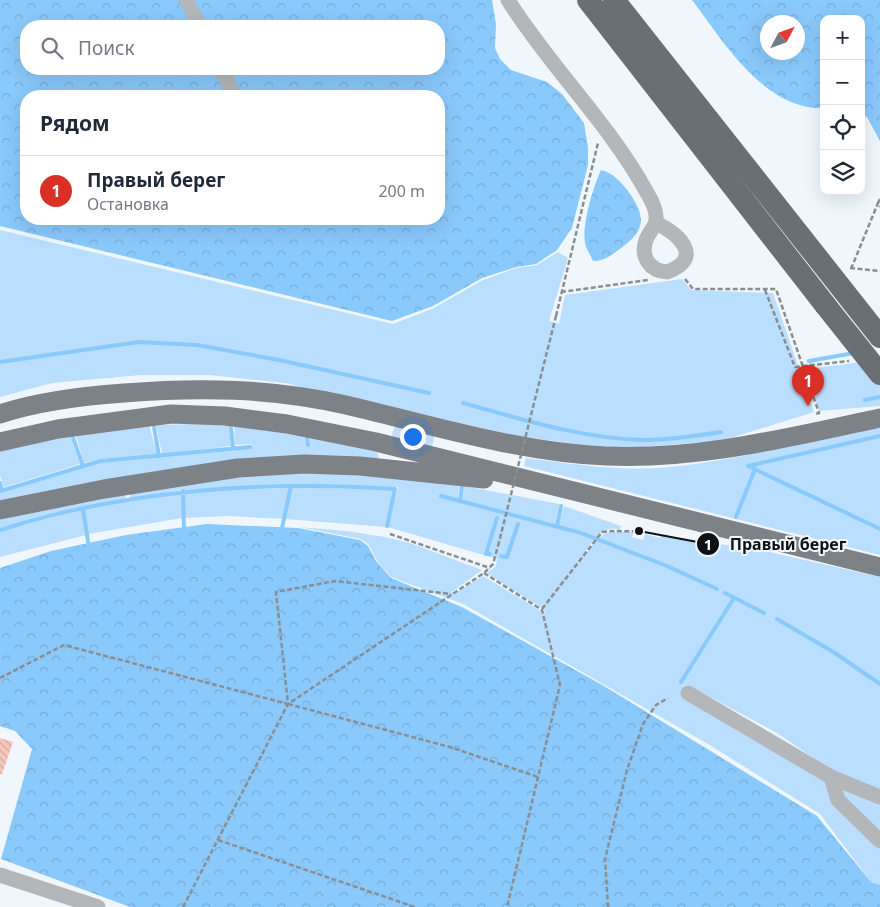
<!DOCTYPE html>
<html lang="ru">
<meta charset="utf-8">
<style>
:root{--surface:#fff;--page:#f6f6f7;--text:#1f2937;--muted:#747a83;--line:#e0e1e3;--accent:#d93025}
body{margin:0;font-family:"Noto Sans",sans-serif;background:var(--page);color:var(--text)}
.controls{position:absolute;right:15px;top:15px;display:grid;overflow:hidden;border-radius:10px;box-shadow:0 5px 20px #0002}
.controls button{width:45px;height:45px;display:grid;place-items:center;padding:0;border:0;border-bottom:1px solid var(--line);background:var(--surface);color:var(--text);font:25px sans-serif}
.compass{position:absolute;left:760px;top:15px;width:45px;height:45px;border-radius:50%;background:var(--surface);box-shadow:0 5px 20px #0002;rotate:49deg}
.you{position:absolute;left:412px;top:436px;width:18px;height:18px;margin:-12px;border:4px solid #fff;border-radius:50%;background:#1a73e8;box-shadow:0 0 0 8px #1a73e833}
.badge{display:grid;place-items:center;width:32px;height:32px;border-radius:50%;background:var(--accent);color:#fff;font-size:16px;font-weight:700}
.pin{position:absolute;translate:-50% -41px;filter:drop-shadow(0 1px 2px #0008)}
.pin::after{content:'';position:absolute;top:26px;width:18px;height:15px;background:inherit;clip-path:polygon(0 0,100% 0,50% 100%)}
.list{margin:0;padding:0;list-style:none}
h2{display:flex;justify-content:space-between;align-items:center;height:65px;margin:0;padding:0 20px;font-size:21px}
h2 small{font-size:16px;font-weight:400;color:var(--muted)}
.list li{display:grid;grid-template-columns:32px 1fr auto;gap:15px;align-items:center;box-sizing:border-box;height:70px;padding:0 20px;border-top:1px solid var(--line)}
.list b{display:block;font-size:19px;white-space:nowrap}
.list p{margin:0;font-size:16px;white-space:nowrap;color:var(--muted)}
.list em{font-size:16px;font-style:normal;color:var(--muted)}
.icon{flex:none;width:28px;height:28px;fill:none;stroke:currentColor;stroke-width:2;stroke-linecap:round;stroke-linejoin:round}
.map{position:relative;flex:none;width:880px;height:907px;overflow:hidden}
.search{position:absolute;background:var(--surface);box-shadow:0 5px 20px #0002;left:20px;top:20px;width:425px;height:55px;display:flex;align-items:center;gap:12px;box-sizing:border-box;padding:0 18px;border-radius:20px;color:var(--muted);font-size:19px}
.panel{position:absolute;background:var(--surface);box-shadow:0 5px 20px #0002;left:20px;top:90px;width:425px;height:135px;border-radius:20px}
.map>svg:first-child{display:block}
</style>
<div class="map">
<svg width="880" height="907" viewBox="0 0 880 907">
<defs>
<pattern id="forest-crowns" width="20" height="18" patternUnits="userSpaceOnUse" patternTransform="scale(1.25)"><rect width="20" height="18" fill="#8ac9fc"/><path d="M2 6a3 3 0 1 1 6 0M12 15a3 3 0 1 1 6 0" fill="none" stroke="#76acd7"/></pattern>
<pattern id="building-back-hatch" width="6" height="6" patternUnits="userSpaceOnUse" patternTransform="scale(1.25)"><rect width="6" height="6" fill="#f7c6bc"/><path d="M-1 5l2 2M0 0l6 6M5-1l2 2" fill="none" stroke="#d3a9a1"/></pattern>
</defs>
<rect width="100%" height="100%" fill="#f0f7fc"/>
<path fill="#badefd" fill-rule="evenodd" d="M0,230l393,94 41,-16 49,-28 33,-12 21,-3 21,-13 10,6 -19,63 10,3 6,-29 117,-16 9,11 82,3 41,119 -93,29 -92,7 -46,-3 -66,-9 -232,-53 -75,-8h-69l-89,8 -52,14z
M880,360v46l-61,5 -14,-42z
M197,424l32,2 2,20 -69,8 -6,-29z
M149,425l8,29 -58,5 -15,4 -9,-30z
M880,425v130l-356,-89 2,-8c47,6 96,14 144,9 71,-7 140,-28 210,-42z
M234,426l71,10 1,9h4v-8l67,15 2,5 -2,3 -377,43v-11l100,-30 152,-14 -1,-4 -16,1z
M69,434l11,30 -76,23 -4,-11v-25z
M276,472h64l119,13 -1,12 4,2 2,-13 95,18 -4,20 4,1 5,-19 57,20 -1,4c-16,-6 -25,9 -34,20l1,2c20,-25 17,-19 47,-20l-2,5 11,3 2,-6 15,4 1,-3 104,16 115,26v308l-9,-3 -51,-68 -112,-70 -245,-140 -72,-27 -14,-16 -8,-16 -8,-6 -62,-12 48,4 38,6 25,6 72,27 -30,22 2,2 29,-18 61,37 1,-3 -58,-37 9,-7 1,-7 -109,-32 10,-40 -96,-2 -36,2 -1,-2 -3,2 -79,3 -53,8 -1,-7zM688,685l89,48 51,35 -146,-73 2,-9z
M291,487l102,3 -7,37 -101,-8z
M290,488l-7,31 -55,-3 -44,2v-27z
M125,492l1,6 -126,30v-10z
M182,492v26l-94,16 -3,-25z
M83,510l3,25 -86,22v-26z"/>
<path fill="url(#forest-crowns)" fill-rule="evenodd" d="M0,0h492l4,24 -1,24 5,11 11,11 36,12 15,12 22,29 4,25v17l-16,63 -15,22 -21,14 -20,3 -34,11 -49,28 -41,15 -392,-95zM26,26h413v43h-413zM26,96h413v123h-413z
M692,0h188v141l-13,-24 -6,-2v-96h-37v89c-60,2 -100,-66 -132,-108zM798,22v30h-30v-30z
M601,170c12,3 19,11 27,21 20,28 17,41 -11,60 -8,6 -14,10 -24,10 -2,-5 -7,-12 -8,-18 -3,-19 8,-56 16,-73z
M207,524l91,4 62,12 8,6 8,15 15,17 71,29 142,79 213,130 54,66 9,3v22h-750l-129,-48 31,-110 -17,-18 -15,-5v-158l51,-17 75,-16z"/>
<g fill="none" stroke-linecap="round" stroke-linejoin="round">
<path stroke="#89c9fc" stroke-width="4" d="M809,361l45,-8
M0,362l139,-20 58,3 82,15 150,33
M865,400l15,-3
M463,403c58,16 120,36 181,37 25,0 52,-4 77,-8
M154,427l5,29
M231,428l2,20
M72,435l11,31
M307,435l1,10
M880,436l-132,30 132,63
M0,483l2,7
M0,491l100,-30 150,-14
M183,491l1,40
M441,496l140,37 86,33 50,23
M460,501l2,-16
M83,509l7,45
M736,517l19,-48
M557,526l4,-20
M282,528l9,-42
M0,530c127,-40 263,-50 395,-41l-8,37
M490,554h-4l11,-36
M501,556l6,1 11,-33
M725,593l39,20
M777,619l58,34 45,31
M681,682l53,-84"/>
</g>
<path fill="url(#building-back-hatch)" d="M0,738l13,4 -11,32h-2z"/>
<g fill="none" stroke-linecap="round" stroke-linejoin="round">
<path stroke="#898e91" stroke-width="2.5" stroke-dasharray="5 2.5" stroke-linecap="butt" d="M880,199l-2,4 2,4
M850,268l30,3
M851,269l27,-66
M685,279l8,10h83l43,124 -3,1
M765,290l30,77 54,-6
M561,292l87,-12
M556,316l42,-173
M390,534l100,34
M484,573l58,37 18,75 -53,222
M542,609l60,-77c13,-2 23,0 37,-1
M0,678l64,-33 224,59 196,-131 9,-9 5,-18
M288,704l162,43 88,30
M218,840l197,67
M183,907l105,-203 -12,-112 59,-11 116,13
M608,907l-3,-48 22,-89 16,-46 13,-19 12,-7"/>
<path stroke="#b4b7b9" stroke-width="15" d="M186,0l14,26
M508,0c42,67 100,122 138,191 5,8 13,23 9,33 -2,5 -7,10 -9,16 -6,17 4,31 21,32 38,-14 12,-38 -11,-49
M221,69l14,27
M688,693l143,84 49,20
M831,777l7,23 42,41
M0,875l98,32"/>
<path stroke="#7d8286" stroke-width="19" d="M0,414c39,-13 82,-18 124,-21 75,-6 148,-5 222,12 85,20 172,47 260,51 94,4 183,-19 274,-38
M0,442l58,-13 113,-15 54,2 62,8 89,18 504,125
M0,510l104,-21 134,-21 66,-4 56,2 124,13"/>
<path stroke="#696f73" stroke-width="22" d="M588,0l238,306
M614,0l266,337"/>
<path stroke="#898e91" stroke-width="2.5" stroke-dasharray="5 2.5" stroke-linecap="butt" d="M498,546l58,-230"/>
<path stroke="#696f73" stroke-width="22" d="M826,306l54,68"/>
</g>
<path fill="none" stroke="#0f1113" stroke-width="2" d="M639 531L708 544"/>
<g fill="#0f1113" stroke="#f0f7fc" stroke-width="2">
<circle cx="639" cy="531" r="5"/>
<circle cx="708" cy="544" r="12"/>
</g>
<g font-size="15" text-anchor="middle" font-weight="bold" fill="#fff">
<text x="708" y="550">1</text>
</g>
<g font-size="16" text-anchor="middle" font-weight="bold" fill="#0f1113" stroke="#f0f7fc" stroke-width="4" stroke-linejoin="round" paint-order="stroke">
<text x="788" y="550">Правый берег</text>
</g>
</svg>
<div class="controls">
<button>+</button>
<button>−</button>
<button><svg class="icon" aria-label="locate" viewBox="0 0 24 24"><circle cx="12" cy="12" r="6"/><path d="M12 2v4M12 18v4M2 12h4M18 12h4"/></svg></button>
<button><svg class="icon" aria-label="layers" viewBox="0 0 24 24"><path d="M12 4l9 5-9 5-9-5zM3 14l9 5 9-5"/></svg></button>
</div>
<svg class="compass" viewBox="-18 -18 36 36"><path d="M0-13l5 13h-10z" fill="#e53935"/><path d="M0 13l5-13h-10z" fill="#747a83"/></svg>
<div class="you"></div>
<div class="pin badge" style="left:808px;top:406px">1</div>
<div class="search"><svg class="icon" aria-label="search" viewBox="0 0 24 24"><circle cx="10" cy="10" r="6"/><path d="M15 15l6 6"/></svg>Поиск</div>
<section class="panel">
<h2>Рядом<small></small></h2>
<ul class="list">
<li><span class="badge">1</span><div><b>Правый берег</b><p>Остановка</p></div><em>200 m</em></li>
</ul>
</section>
</div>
